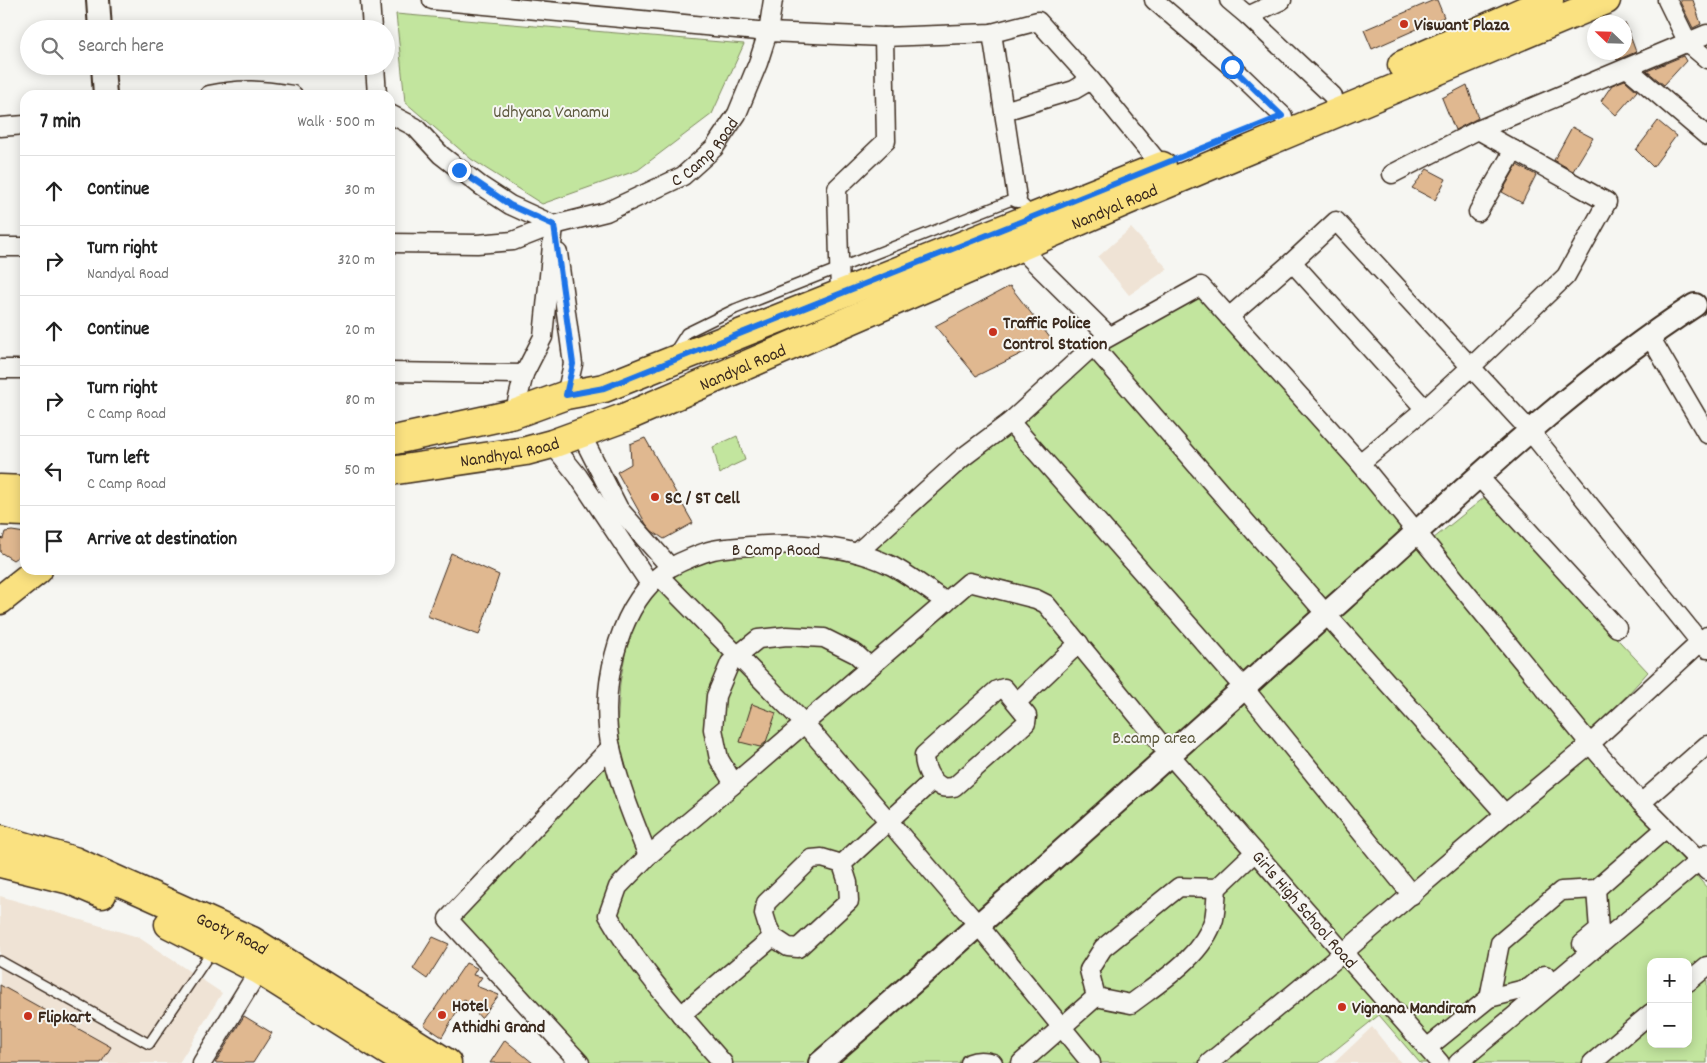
<!DOCTYPE html>
<meta charset="utf-8">
<style>
:root{--surface:#fff;--page:#f2f2f2;--text:#222;--muted:#767676;--line:#e0e0e0}
body{margin:0;font-family:Dekko,sans-serif;background:var(--page);color:var(--text)}
.controls{position:absolute;right:15px;bottom:15px;display:grid;overflow:hidden;border-radius:10px;box-shadow:0 2px 12px #0003}
.controls button{width:45px;height:45px;display:grid;place-items:center;padding:0;border:0;border-bottom:1px solid var(--line);background:var(--surface);color:var(--text);font:25px sans-serif}
.compass{position:absolute;left:1587px;top:15px;width:45px;height:45px;border-radius:50%;background:var(--surface);box-shadow:0 2px 12px #0003;rotate:293deg}
.stop{position:absolute;width:15px;height:15px;margin:-11px;border:4px solid #1a73e8;border-radius:50%;background:#fff}
.stop.end{background:#1a73e8;border-color:#fff;box-shadow:0 1px 5px #0008}
.list{margin:0;padding:0;list-style:none}
h2{display:flex;justify-content:space-between;align-items:center;height:65px;margin:0;padding:0 20px;font-size:21px}
h2 small{font-size:16px;font-weight:400;color:var(--muted)}
.list li{display:grid;grid-template-columns:32px 1fr auto;gap:15px;align-items:center;box-sizing:border-box;height:70px;padding:0 20px;border-top:1px solid var(--line)}
.list b{display:block;font-size:19px;white-space:nowrap}
.list p{margin:0;font-size:16px;white-space:nowrap;color:var(--muted)}
.list em{font-size:16px;font-style:normal;color:var(--muted)}
.icon{flex:none;width:28px;height:28px;fill:none;stroke:currentColor;stroke-width:2;stroke-linecap:round;stroke-linejoin:round}
.map{position:relative;flex:none;width:1707px;height:1063px;overflow:hidden}
.search{position:absolute;background:var(--surface);box-shadow:0 2px 12px #0003;left:20px;top:20px;width:375px;height:55px;display:flex;align-items:center;gap:12px;box-sizing:border-box;padding:0 18px;border-radius:28px;color:var(--muted);font-size:19px}
.panel{position:absolute;background:var(--surface);box-shadow:0 2px 12px #0003;left:20px;top:90px;width:375px;height:485px;border-radius:15px}
.map>svg:first-child{display:block}
</style>
<div class="map">
<svg width="1707" height="1063" viewBox="0 0 1707 1063">
<rect width="100%" height="100%" fill="#f6f6f2"/>
<filter id="ink" filterUnits="userSpaceOnUse"><feTurbulence type="fractalNoise" baseFrequency=".02" numOctaves="2"/><feDisplacementMap in="SourceGraphic" scale="10" xChannelSelector="R" yChannelSelector="G"/><feConvolveMatrix kernelMatrix="1 2 1 2 8 2 1 2 1" color-interpolation-filters="sRGB"/></filter>
<g filter="url(#ink)">
<path fill="#efe3d5" d="M1131,228l37,41 -39,26 -31,-38z
M0,896l138,41 84,56 -43,70h-179z
M1372,1027l29,36h-67z"/>
<path fill="#c2e59e" stroke="#7e885e" fill-rule="evenodd" d="M396,14l348,30 -32,70 -74,56 -96,34 -71,-45 -66,-57z
M1199,292l224,255 62,-50 163,175 -64,71 123,145v175h-287l-41,-48 -60,48h-735l-129,-144 166,-167 -4,-23 3,-46 7,-39 17,-43 25,-25 50,-21 57,-5 81,12 164,-141 78,-73zM1651,962h37v82h-37z
M737,436l8,24 -15,7 -10,7 -7,-27z"/>
<path fill="#e0b890" stroke="#3b2a1e" d="M1434,0h3l7,17 -72,32 -8,-19z
M1679,0h14l8,24 -8,4z
M1624,24h2l10,28 -19,8 -4,-8h11z
M1683,56l3,5 -22,24 -17,-14z
M1625,80l12,11 -21,24 -15,-14 11,-16z
M1467,85l11,33 -23,12 -13,-32z
M1658,121l18,15 -23,31 -17,-17z
M1572,127l21,11 -20,33 -19,-11z
M1517,165l19,10 -14,28 -20,-11z
M1427,169l19,10 -11,21 -23,-12z
M1010,286l41,53 -75,37 -41,-50z
M645,438l48,85 -29,16 -12,-8 -6,-7 -29,-52 14,-8 -1,-20z
M12,531l13,2v19l-12,8 -13,-8v-14l3,1 2,-7z
M451,553l48,22 -20,60 -52,-19z
M752,704l24,9 -10,29 -6,5 -20,-5z
M433,937l16,7 -22,35 -14,-10z
M466,963l11,5 -4,7 9,2 -6,9 23,9 -18,23 -17,-19 -22,38 -18,-12z
M0,985l111,62 -10,16h-101z
M244,1016l28,17 -19,30h-38z
M505,1040l28,23h-43z"/>
<g fill="none" stroke-linecap="round" stroke-linejoin="round">
<g stroke="#3b2a1e" stroke-width="12">
<path id="service" d="M674,352l12,-19 49,-24 282,-111 16,16
M0,961l149,83 64,-95"/>
</g>
<g stroke="#3b2a1e" stroke-width="21">
<g id="minor">
<path d="M370,0l2,29"/>
<path d="M432,0l336,32 116,5 108,-4 46,-12 53,59 70,86"/>
<path d="M1154,0l78,67 51,49"/>
<path d="M1229,0l19,16 85,80"/>
<path d="M1667,0l21,43 19,16"/>
<path d="M1248,16l34,-16"/>
<path d="M992,33l25,165"/>
<path d="M375,66l2,29"/>
<path d="M1627,68l80,68"/>
<path d="M209,95c32,-7 52,-5 84,0"/>
<path d="M1004,111l70,-21 17,-10"/>
<path id="s1" d="M390,114l25,13 26,28 40,31 29,19 44,20 52,-13 77,-36 31,-28 23,-34 21,-51 10,-31 5,-32"/>
<path d="M0,127l25,-2"/>
<path d="M1392,174l86,-44 229,-96"/>
<path d="M1478,212l36,-62"/>
<path d="M390,243l87,1 36,-3 41,-16"/>
<path d="M0,247h25"/>
<path d="M1019,247l90,89"/>
<path d="M558,253l15,111 -7,31"/>
<path d="M1292,262l44,-41 193,209 171,212 7,7"/>
<path d="M840,293l-3,-105 49,-47 -2,-104"/>
<path d="M1229,317l63,-55 133,147"/>
<path d="M1649,335l58,99"/>
<path d="M1093,346l233,268 179,200"/>
<path d="M0,369h25"/>
<path d="M390,372l134,2"/>
<path d="M514,414l10,-40 19,-37 11,-112"/>
<path d="M1010,422l234,266 168,207"/>
<path d="M581,434l38,75 51,58"/>
<path d="M552,444l26,32 72,108"/>
<path d="M1360,463l65,-54 47,-43 94,-90 41,-74 -129,-72"/>
<path d="M1479,477l138,151"/>
<path d="M857,553l105,-95 48,-36 83,-76 108,-60 159,177 230,281 51,59 58,58 8,10"/>
<path d="M659,576l145,147 175,203 112,137"/>
<path d="M1004,688l23,28 -1,7 -72,64c-3,0 -9,1 -12,0 -12,-6 -18,-20 -18,-32l73,-65z"/>
<path d="M1017,702l62,-59"/>
<path d="M734,784l-15,-25 -6,-30 3,-33 14,-33 8,-8 20,-16 29,-3 37,2 32,16 14,13"/>
<path d="M1641,803l66,-58"/>
<path d="M648,856c-14,-35 -29,-71 -37,-108 -12,-55 5,-135 48,-172 4,-3 8,-7 12,-9 11,-6 30,-14 42,-17 12,-3 26,-3 38,-4 46,-4 99,-1 141,20 19,10 36,24 54,36"/>
<path d="M822,858l20,6 6,19 1,18 -51,47 -10,-1 -15,-10 -5,-10 -4,-13 2,-11 45,-44z"/>
<path d="M842,864l91,-84"/>
<path d="M1582,944l17,-14 -3,-41"/>
<path d="M1688,982l19,-16"/>
<path d="M1096,997l35,7c29,-22 72,-48 83,-85 2,-10 2,-21 3,-31l38,-36"/>
<path d="M1096,997l-7,-27 14,-22 76,-61 38,1"/>
<path d="M1489,998l11,-55 61,-52 35,-2 70,-61"/>
<path d="M681,1015l92,-78"/>
<path d="M1427,1048l62,-50 40,-10 16,-13"/>
<path d="M202,1063l57,-93"/>
<path d="M580,1063l-132,-144 163,-172"/>
<path d="M723,1063c-41,-47 -84,-94 -115,-148l10,-28 30,-31 86,-72 235,-202 67,17 10,5 124,151 270,308"/>
<path d="M970,1063c7,-3 16,-2 23,0"/>
<path d="M1021,1063l75,-66"/>
<path d="M1209,1063l134,-110 162,-139 85,-70 117,-108"/>
<path d="M1458,1063l249,-209"/>
<path d="M1592,1063l59,-50"/>
</g>
</g>
<g stroke="#3b2a1e" stroke-width="26">
<path id="tertiary" d="M98,0l2,29
M103,66l2,29
M820,1063c177,-152 349,-308 523,-464 114,-102 224,-211 352,-294"/>
</g>
<g stroke="#3b2a1e" stroke-width="31">
<g id="primary">
<path d="M1402,65l147,-65"/>
<path d="M390,441l124,-27 52,-19 38,-7 558,-222"/>
<path id="s2" d="M390,471l136,-20 26,-7 74,-27 500,-216 480,-201"/>
<path d="M0,489l25,1"/>
<path d="M0,511l25,1"/>
<path d="M0,600l38,-30"/>
<path id="s3" d="M0,839l74,22 178,80 195,122"/>
<path d="M0,863l70,17 32,14"/>
<path d="M169,924l90,46 148,93"/>
</g>
</g>
<use href="#service" stroke="#f6f6f2" stroke-width="9"/>
<use href="#minor" stroke="#f6f6f2" stroke-width="18"/>
<use href="#tertiary" stroke="#f6f6f2" stroke-width="22"/>
<use href="#primary" stroke="#fae180" stroke-width="28"/>
</g>
</g>
<g fill="none" stroke-linecap="round" stroke-linejoin="round" filter="url(#ink)">
<path stroke="#1a73e8" stroke-width="6" d="M459,170l51,35 44,20 19,139 -7,31 38,-7 431,-172 247,-100 -50,-49"/>
</g>
<g fill="#c8321e" stroke="#f6f6f2" stroke-width="2">
<circle cx="1404" cy="24" r="5"/>
<circle cx="993" cy="332" r="5"/>
<circle cx="655" cy="497" r="5"/>
<circle cx="1342" cy="1007" r="5"/>
<circle cx="442" cy="1015" r="5"/>
<circle cx="28" cy="1016" r="5"/>
</g>
<g text-anchor="middle" stroke-width="4" stroke-linejoin="round" paint-order="stroke">
<g font-size="18" font-weight="bold" fill="#3b2a1e" stroke="#f6f6f2" text-anchor="start">
<text x="1414" y="30">Viswant Plaza</text>
<text x="1003" y="328">Traffic Police<tspan x="1003" dy="21">Control Station</tspan></text>
<text x="665" y="503">SC / ST Cell</text>
<text x="452" y="1011">Hotel<tspan x="452" dy="21">Athidhi Grand</tspan></text>
<text x="1352" y="1013">Vignana Mandiram</text>
<text x="38" y="1022">Flipkart</text>
</g>
<g font-size="18" fill="#5d593e" stroke="#f6f6f2">
<text x="551" y="117">Udhyana Vanamu</text>
<text x="1154" y="743">B.camp area</text>
</g>
<g font-size="18" fill="#3b2a1e" stroke="#f6f6f2">
<text dy="6" stroke="none"><textPath href="#s1" startOffset="371">C Camp Road</textPath></text>
<text dy="6" stroke="none"><textPath href="#s2" startOffset="775">Nandyal Road</textPath></text>
<text dy="6" stroke="none"><textPath href="#s2" startOffset="370">Nandyal Road</textPath></text>
<text dy="6" stroke="none"><textPath href="#s2" startOffset="121">Nandhyal Road</textPath></text>
<text x="776" y="555">B Camp Road</text>
<text transform="translate(1305 909) rotate(49)" y="6">Girls High School Road</text>
<text dy="6" stroke="none"><textPath href="#s3" startOffset="251">Gooty Road</textPath></text>
</g>
</g>
</svg>
<div class="controls">
<button>+</button>
<button>−</button>
</div>
<svg class="compass" viewBox="-18 -18 36 36"><path d="M0-13l5 13h-10z" fill="#e53935"/><path d="M0 13l5-13h-10z" fill="#767676"/></svg>
<div class="stop" style="left:1232px;top:67px"></div>
<div class="stop end" style="left:459px;top:170px"></div>
<div class="search"><svg class="icon" aria-label="search" viewBox="0 0 24 24"><circle cx="10" cy="10" r="6"/><path d="M15 15l6 6"/></svg>Search here</div>
<section class="panel">
<h2>7 min<small>Walk · 500 m</small></h2>
<ul class="list">
<li><svg class="icon" aria-label="ahead" viewBox="0 0 24 24"><path d="M12 20V5M6 11l6-6 6 6"/></svg><div><b>Continue</b></div><em>30 m</em></li>
<li><svg class="icon" aria-label="right" viewBox="0 0 24 24"><path d="M7 20v-9h11M14 6l5 5-5 5"/></svg><div><b>Turn right</b><p>Nandyal Road</p></div><em>320 m</em></li>
<li><svg class="icon" aria-label="ahead" viewBox="0 0 24 24"><path d="M12 20V5M6 11l6-6 6 6"/></svg><div><b>Continue</b></div><em>20 m</em></li>
<li><svg class="icon" aria-label="right" viewBox="0 0 24 24"><path d="M7 20v-9h11M14 6l5 5-5 5"/></svg><div><b>Turn right</b><p>C Camp Road</p></div><em>80 m</em></li>
<li><svg class="icon" aria-label="left" viewBox="0 0 24 24"><path d="M17 20v-9H6M10 6l-5 5 5 5"/></svg><div><b>Turn left</b><p>C Camp Road</p></div><em>50 m</em></li>
<li><svg class="icon" aria-label="arrive" viewBox="0 0 24 24"><path d="M6 21V4h12l-3 4 3 4H6"/></svg><div><b>Arrive at destination</b></div></li>
</ul>
</section>
</div>
